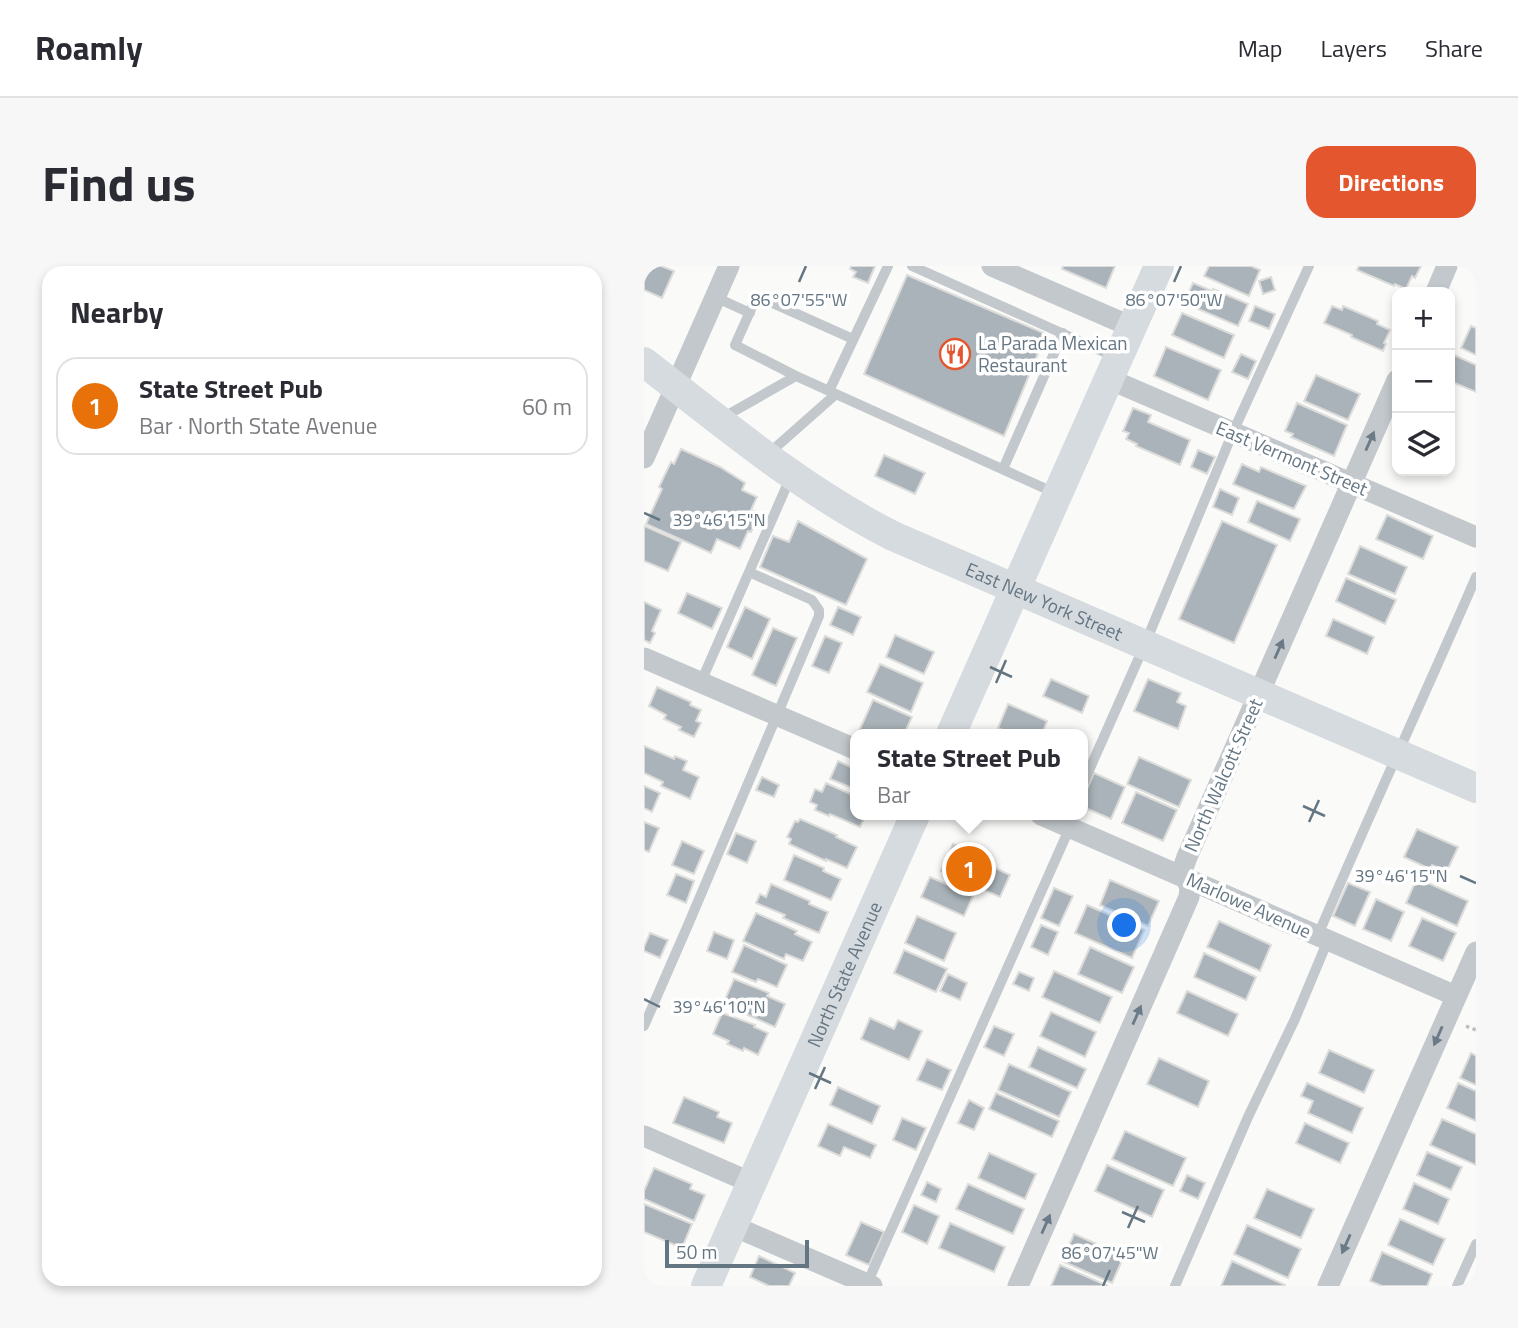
<!DOCTYPE html>
<meta charset="utf-8">
<style>
:root{--surface:#fff;--page:#f7f7f7;--text:#2b2b33;--muted:#7c7c81;--line:#e1e1e2;--accent:#e4572e}
body{margin:0;font-family:"Titillium Web",sans-serif;background:var(--page);color:var(--text)}
.controls{position:absolute;right:21px;top:21px;display:grid;overflow:hidden;border-radius:14px;box-shadow:0 4px 10px #0003}
.controls button{width:63px;height:63px;display:grid;place-items:center;padding:0;border:0;border-bottom:2px solid var(--line);background:var(--surface);color:var(--text);font:35px sans-serif}
.scale{position:absolute;left:21px;bottom:18px;width:144px;box-sizing:border-box;padding-left:7px;border:4px solid #657683;border-top:0;font-size:19px;line-height:24px;white-space:nowrap;color:#657683;-webkit-text-stroke:5px #fff;paint-order:stroke}
.you{position:absolute;left:481px;top:660px;width:24px;height:24px;margin:-18px;border:5px solid #fff;border-radius:50%;background:#1a73e8;box-shadow:0 0 0 10px #1a73e833}
.badge{display:grid;place-items:center;width:46px;height:46px;border-radius:50%;background:var(--accent);color:#fff;font-size:23px;font-weight:700}
.pin{position:absolute;translate:-50% -50%;border:4px solid #fff;box-shadow:0 2px 7px #0006}
.popup{position:absolute;left:206px;top:463px;width:238px;height:91px;box-sizing:border-box;display:grid;place-content:center;border-radius:14px;background:var(--surface);filter:drop-shadow(0 2px 5px #0005);font-size:23px;white-space:nowrap;color:var(--muted)}
.popup b{font-size:26px;color:var(--text)}
.popup::after{content:'';position:absolute;left:50%;top:100%;margin-left:-14px;border:14px solid transparent;border-top-color:var(--surface)}
.list{margin:0;padding:0;list-style:none}
h2{display:flex;justify-content:space-between;align-items:center;height:91px;margin:0;padding:0 28px;font-size:30px}
h2 small{font-size:23px;font-weight:400;color:var(--muted)}
.list li{display:grid;grid-template-columns:46px 1fr auto;gap:21px;align-items:center;box-sizing:border-box;height:98px;margin:0 14px 14px;padding:0 14px;border:2px solid var(--line);border-radius:21px}
.list b{display:block;font-size:26px;white-space:nowrap}
.list p{margin:0;font-size:23px;white-space:nowrap;color:var(--muted)}
.list em{font-size:23px;font-style:normal;color:var(--muted)}
.icon{flex:none;width:38px;height:38px;fill:none;stroke:currentColor;stroke-width:2;stroke-linecap:round;stroke-linejoin:round}
.map{position:relative;flex:none;width:832px;height:1020px;overflow:hidden;border-radius:21px}
header{display:flex;align-items:center;gap:42px;box-sizing:border-box;height:98px;padding:0 35px;background:var(--surface);border-bottom:2px solid var(--line)}
header strong{font-size:33px}
nav{display:flex;gap:38px;margin-inline-start:auto;font-size:24px}
.intro{display:flex;align-items:center;justify-content:space-between;box-sizing:border-box;height:168px;padding:0 42px}
h1{margin:0;font-size:49px}
.button{padding:18px 32px;border-radius:21px;background:var(--accent);color:#fff;font-size:24px;font-weight:700}
main{display:flex;gap:42px;padding:0 42px}
aside{flex:1;background:var(--surface);border-radius:21px;box-shadow:0 4px 10px #0003}
.map>svg:first-child{display:block}
</style>
<header>
<strong>Roamly</strong>
<nav><a>Map</a><a>Layers</a><a>Share</a></nav>
</header>
<div class="intro"><h1>Find us</h1><a class="button">Directions</a></div>
<main>
<aside>
<h2>Nearby<small></small></h2>
<ul class="list">
<li><span class="badge" style="background:#e8710a">1</span><div><b>State Street Pub</b><p>Bar · North State Avenue</p></div><em>60 m</em></li>
</ul>
</aside>
<div class="map">
<svg width="832" height="1020" viewBox="0 0 832 1020">
<rect width="100%" height="100%" fill="#fafaf8"/>
<path fill="#aab3b9" stroke="#dcdcda" stroke-width="2" d="M0,0h17l13,5 -12,27 -18,-8z
M207,0h24l-7,17 -15,-6 3,-5 -6,-3z
M419,0h52l-9,22 -44,-19z
M565,0h42l9,4 -11,26 -45,-20z
M715,0h62l-6,12 -3,-2 -6,13 -11,-5 -1,2 -37,-16z
M263,9l139,59 -42,102 -140,-62z
M627,11l4,13 -12,4 -4,-13z
M549,17l19,8 1,-2 35,15 -10,22 -54,-23z
M611,40l20,8 -6,15 -20,-8z
M688,40l10,4 1,-4 35,15 -1,3 13,6 -6,13 2,1 -3,7 -32,-14 1,-2 -28,-12z
M538,47l52,22 -10,23 -52,-23z
M827,60l5,2v27l-15,-7z
M522,81l55,23 -13,30 -54,-24z
M806,87l26,12v27l-26,-11z
M597,88l15,7 -8,18 -16,-7z
M672,109l44,19 -12,26 -44,-19z
M653,137l50,22 -13,31 -43,-19 2,-3 -8,-3z
M489,142l18,7 -3,7 42,18 -10,25 -44,-19 1,-2 -11,-5 3,-6 -6,-2z
M37,183l39,18 25,16 -3,7 15,7 -6,13 8,3 -8,19 -3,-1 -8,18 -23,-10 -6,14 -65,-29 16,-35 -3,-2 12,-25 3,2z
M554,184l17,7 -8,17 -16,-7z
M240,189l41,18 -10,21 -40,-18z
M598,198l17,8 2,-5 45,19 -12,23 -61,-25z
M576,223l19,9 -7,17 -19,-8z
M613,235l43,18 -10,22 -42,-19z
M743,249l46,21 -10,23 -47,-20z
M154,255l69,38 -21,46 -86,-38 13,-31 16,6z
M578,255l55,24 -43,98 -55,-24z
M0,260l37,16 -13,29 -24,-10z
M716,280l47,21 -12,27 -47,-20z
M702,312l50,22 -11,24 -49,-23z
M43,327l35,15 -10,21 -34,-16z
M0,336l17,8 -9,21 3,2 -5,10 -6,-3z
M101,341l25,12 -18,40 -25,-12z
M194,341l23,10 -8,18 -23,-10z
M689,353l41,18 -7,17 -41,-18z
M129,362l24,10 -21,48 -24,-11z
M251,369l39,17 -10,22 -38,-17z
M181,370l17,7 -13,30 -17,-7z
M236,398l43,19 -12,29 -44,-20z
M407,413l38,17 -7,17 -39,-17z
M504,413l33,14 -4,9 9,4 -8,23 -44,-18z
M13,421l34,15 -1,3 11,5 -5,11 5,2 -7,14 -15,-7 2,-3 -17,-8 2,-4 -17,-9z
M229,434l39,17 -8,17h-36l-9,-3z
M364,438l39,17 -5,13h-31l-13,-6z
M0,480l30,13 1,-3 12,5 -4,9 16,7 -9,22 -29,-13 2,-4 -19,-9z
M495,491l52,23 -12,27 -52,-23z
M194,495l17,8v20l-25,-10z
M450,507l31,14 -14,32 -28,-12v-9z
M118,511l17,8 -5,12 -18,-7z
M182,517l29,13 -2,3 2,1v15h5l-1,2 5,2 -4,8 -30,-13 -1,2 -14,-6 2,-5 -7,-3 5,-13 7,3z
M0,520l16,7 -8,19 -8,-4z
M492,526l41,18 -14,31 -41,-18z
M156,553l37,16 -1,2 21,10 -10,21 -21,-9v2l-37,-17 2,-5 -4,-2 8,-16 3,1z
M0,556l15,6 -10,24 -5,-2z
M773,563l41,18 -11,24 -15,-6 -2,4 -26,-12z
M92,567l20,8 -9,22 -20,-9z
M38,575l22,10 -10,23 -22,-9z
M309,578l40,18 -2,4 19,9 -10,22 -59,-26z
M150,589l30,13 -1,3 18,8 -10,21 -47,-20z
M32,608l18,7 -8,22 -19,-8z
M286,611l43,19 -9,20 -43,-19z
M773,612l51,23 -11,25 -51,-23z
M466,614l49,21 -11,25 -48,-21z
M704,617l22,9 -15,34 -22,-10z
M127,618l39,17 -1,3 19,8 -9,21 -36,-15 2,-3 -29,-12 4,-9 6,3z
M410,622l19,8 -14,30 -18,-8z
M732,633l28,13 -13,29 -28,-12z
M443,639l57,25 -12,28 -57,-25z
M112,647l41,18 -2,3 17,8 -9,19 -17,-7 -2,5 -41,-18z
M273,650l39,17 -12,28 -39,-18z
M778,652l34,15 -13,28 -34,-15z
M575,655l52,24 -11,26 -53,-24z
M397,659l17,7 -10,23 -17,-8z
M70,666l20,8 -7,19 -20,-8z
M6,667l18,7 -8,18 -16,-7v-4z
M100,679l43,20 -10,22 -19,-8 -2,3 -24,-10z
M446,681l44,20 -12,26 -44,-19z
M260,684l43,19 -11,23 -42,-19z
M560,687l52,24 -10,23 -52,-23z
M410,705l58,26 -12,26 -58,-26z
M375,706l15,6 -5,13 -16,-7z
M304,708l19,9 -7,17 -20,-9z
M90,713l35,14 -2,3 18,8 -10,23 -52,-23z
M543,725l51,23 -10,22 -51,-23z
M407,746l45,20 -11,25 -45,-21z
M78,747l33,12 -1,2 14,6 -10,22 -14,-7 -1,3 -16,-7 2,-3 -16,-7z
M226,752l24,11 4,-9 24,11 -13,29 -48,-21z
M350,760l20,8 -10,22 -20,-9z
M394,781l48,22 -9,19 -48,-21z
M685,784l45,20 -10,23 -45,-20z
M827,787l5,3v29l-16,-7z
M515,792l50,23 -11,26 -51,-23z
M283,793l24,11 -9,20 -25,-10z
M365,798l62,28 -12,25 -61,-27z
M663,817l56,25 -11,25 -44,-20 5,-12 -12,-5z
M814,817l18,8v30l-29,-13z
M194,821l42,19 -8,18 -42,-19z
M352,827l63,28 -7,16 -63,-28z
M40,831l35,15 -2,5 15,6 -8,20 -51,-20z
M325,834l15,8 -10,22 -16,-7z
M258,852l24,10 -10,22 -23,-10z
M798,853l34,15v31l-46,-20z
M661,857l44,20 -9,20 -44,-20z
M184,858l48,21 -6,13 -26,-11 -4,9 -22,-10z
M481,865l61,27 -13,28 -61,-27z
M783,886l35,15 -11,23 -34,-15z
M345,887l47,21 -11,25 -47,-21z
M463,899l57,25 -12,27 -57,-26z
M10,902l38,16 -2,5 15,6 -11,26 -50,-22v-8z
M543,909l18,8 -7,16 -18,-8z
M283,916l14,7 -5,13 -15,-7z
M770,917l35,16 -11,25 -35,-15z
M324,918l56,25 -11,25 -57,-25z
M623,923l47,20 -13,29 -47,-20z
M0,938l48,20 -10,24 -38,-16z
M270,939l25,11 -12,28 -25,-12z
M756,953l45,20 -12,26 -45,-20z
M217,956l23,10 -15,33 -23,-10z
M306,957l55,24 -11,25 -55,-24z
M603,959l54,24 -13,29 -54,-24z
M430,968l50,22 -12,27 -50,-22z
M738,986l50,22 -5,12h-45l-12,-5z
M115,990l36,17 -6,13h-20l-19,-9z
M588,995l53,24v1h-64z
M416,999l48,21h-57z"/>
<g fill="none" stroke-linecap="round" stroke-linejoin="round">
<path stroke="#bbbfc2" stroke-width="3.5" stroke-dasharray="3.5 3.5" stroke-linecap="butt" d="M822,760l10,4"/>
<path stroke="#c3c8cc" stroke-width="10" d="M268,0l203,91
M71,31l35,16
M209,73l-96,-43 -22,49 61,31 259,117
M185,125l59,-125
M78,152l74,-42
M123,189l69,-61
M359,203l60,-136
M57,416l90,-206
M439,518l62,-140 88,-212 76,-166
M674,669c51,-120 106,-238 158,-358
M0,760l44,-101 131,-309v-6l-7,-10 -63,-28
M222,1020l204,-459
M531,1020l73,-169 47,-98 33,-79
M813,1020l19,-42"/>
<path stroke="#c3c8cc" stroke-width="21" d="M348,0l140,61
M792,26l11,-26
M465,113l367,158
M0,192l85,-192
M0,392l211,91
M397,549l415,181
M0,870l108,47
M89,960l139,60
M374,1020l171,-389 1,-10 -8,-16 5,-14 210,-477
M684,1020l148,-334"/>
<g stroke="#d6dbdf" stroke-width="30">
<path id="s1" d="M0,96c80,62 158,128 249,174l583,252"/>
<path d="M307,468l208,-468"/>
<path id="s2" d="M62,1020l209,-471"/>
</g>
</g>
<defs><path id="oneway-solid" d="M-6-.8H1V-3.2L6.5 0L1 3.2V.8H-6Z" transform="scale(1.75)"/></defs>
<g fill="#6a7a87">
<use href="#oneway-solid" transform="translate(726 175) rotate(-66)"/>
<use href="#oneway-solid" transform="translate(635 383) rotate(-66)"/>
<use href="#oneway-solid" transform="translate(493 749) rotate(-66)"/>
<use href="#oneway-solid" transform="translate(794 770) rotate(114)"/>
<use href="#oneway-solid" transform="translate(402 958) rotate(-66)"/>
<use href="#oneway-solid" transform="translate(702 978) rotate(114)"/>
</g>
<path fill="none" stroke="#657683" stroke-width="2.5" d="M155,16l7,-16M530,16l7,-16M0,247l16,7M346,401l22,10M352,417l10,-23M659,540l22,10M665,556l10,-22M816,610l16,7M0,733l16,8M165,807l22,10M171,823l10,-22M478,946l23,10M484,962l10,-22M459,1020l7,-16"/>
<defs>
<g id="restaurant-ring" transform="scale(1.575)"><circle r="9.5" fill="#fff" stroke="#e4572e" stroke-width="1.5"/><path d="M-5-6h1v4h1v-4h1v4h1v-4h1v5L-1.5 .5V6h-2V.5L-5-1ZM5-6V6H3V1.5H1.5Q1.5-4 5-6Z" fill="#e4572e"/></g>
</defs>
<g fill-rule="evenodd">
<use href="#restaurant-ring" x="311" y="88"/>
</g>
<g text-anchor="middle" stroke-width="7" stroke-linejoin="round" paint-order="stroke">
<g font-size="19" fill="#657683" stroke="#fff" text-anchor="start">
<text x="334" y="84">La Parada Mexican<tspan x="334" dy="22">Restaurant</tspan></text>
</g>
<g font-size="19" fill="#657683" stroke="#fff">
<text transform="translate(648 192) rotate(23)" y="7">East Vermont Street</text>
<text dy="7" stroke="none"><textPath href="#s1" startOffset="469">East New York Street</textPath></text>
<text transform="translate(579 509) rotate(-66)" y="7">North Walcott Street</text>
<text transform="translate(605 639) rotate(24)" y="7">Marlowe Avenue</text>
<text dy="7" stroke="none"><textPath href="#s2" startOffset="341">North State Avenue</textPath></text>
</g>
</g>
<g font-size="18" text-anchor="middle" fill="#657683" stroke="#fff" stroke-width="7" stroke-linejoin="round" paint-order="stroke">
<text x="155" y="40">86°07'55"W</text>
<text x="530" y="40">86°07'50"W</text>
<text x="75" y="260">39°46'15"N</text>
<text x="757" y="616">39°46'15"N</text>
<text x="75" y="747">39°46'10"N</text>
<text x="466" y="993">86°07'45"W</text>
</g>
</svg>
<div class="controls">
<button>+</button>
<button>−</button>
<button><svg class="icon" aria-label="layers" viewBox="0 0 24 24"><path d="M12 4l9 5-9 5-9-5zM3 14l9 5 9-5"/></svg></button>
</div>
<div class="scale">50 m</div>
<div class="you"></div>
<div class="pin badge" style="left:325px;top:603px;background:#e8710a">1</div>
<div class="popup"><b>State Street Pub</b>Bar</div>
</div>
</main>
